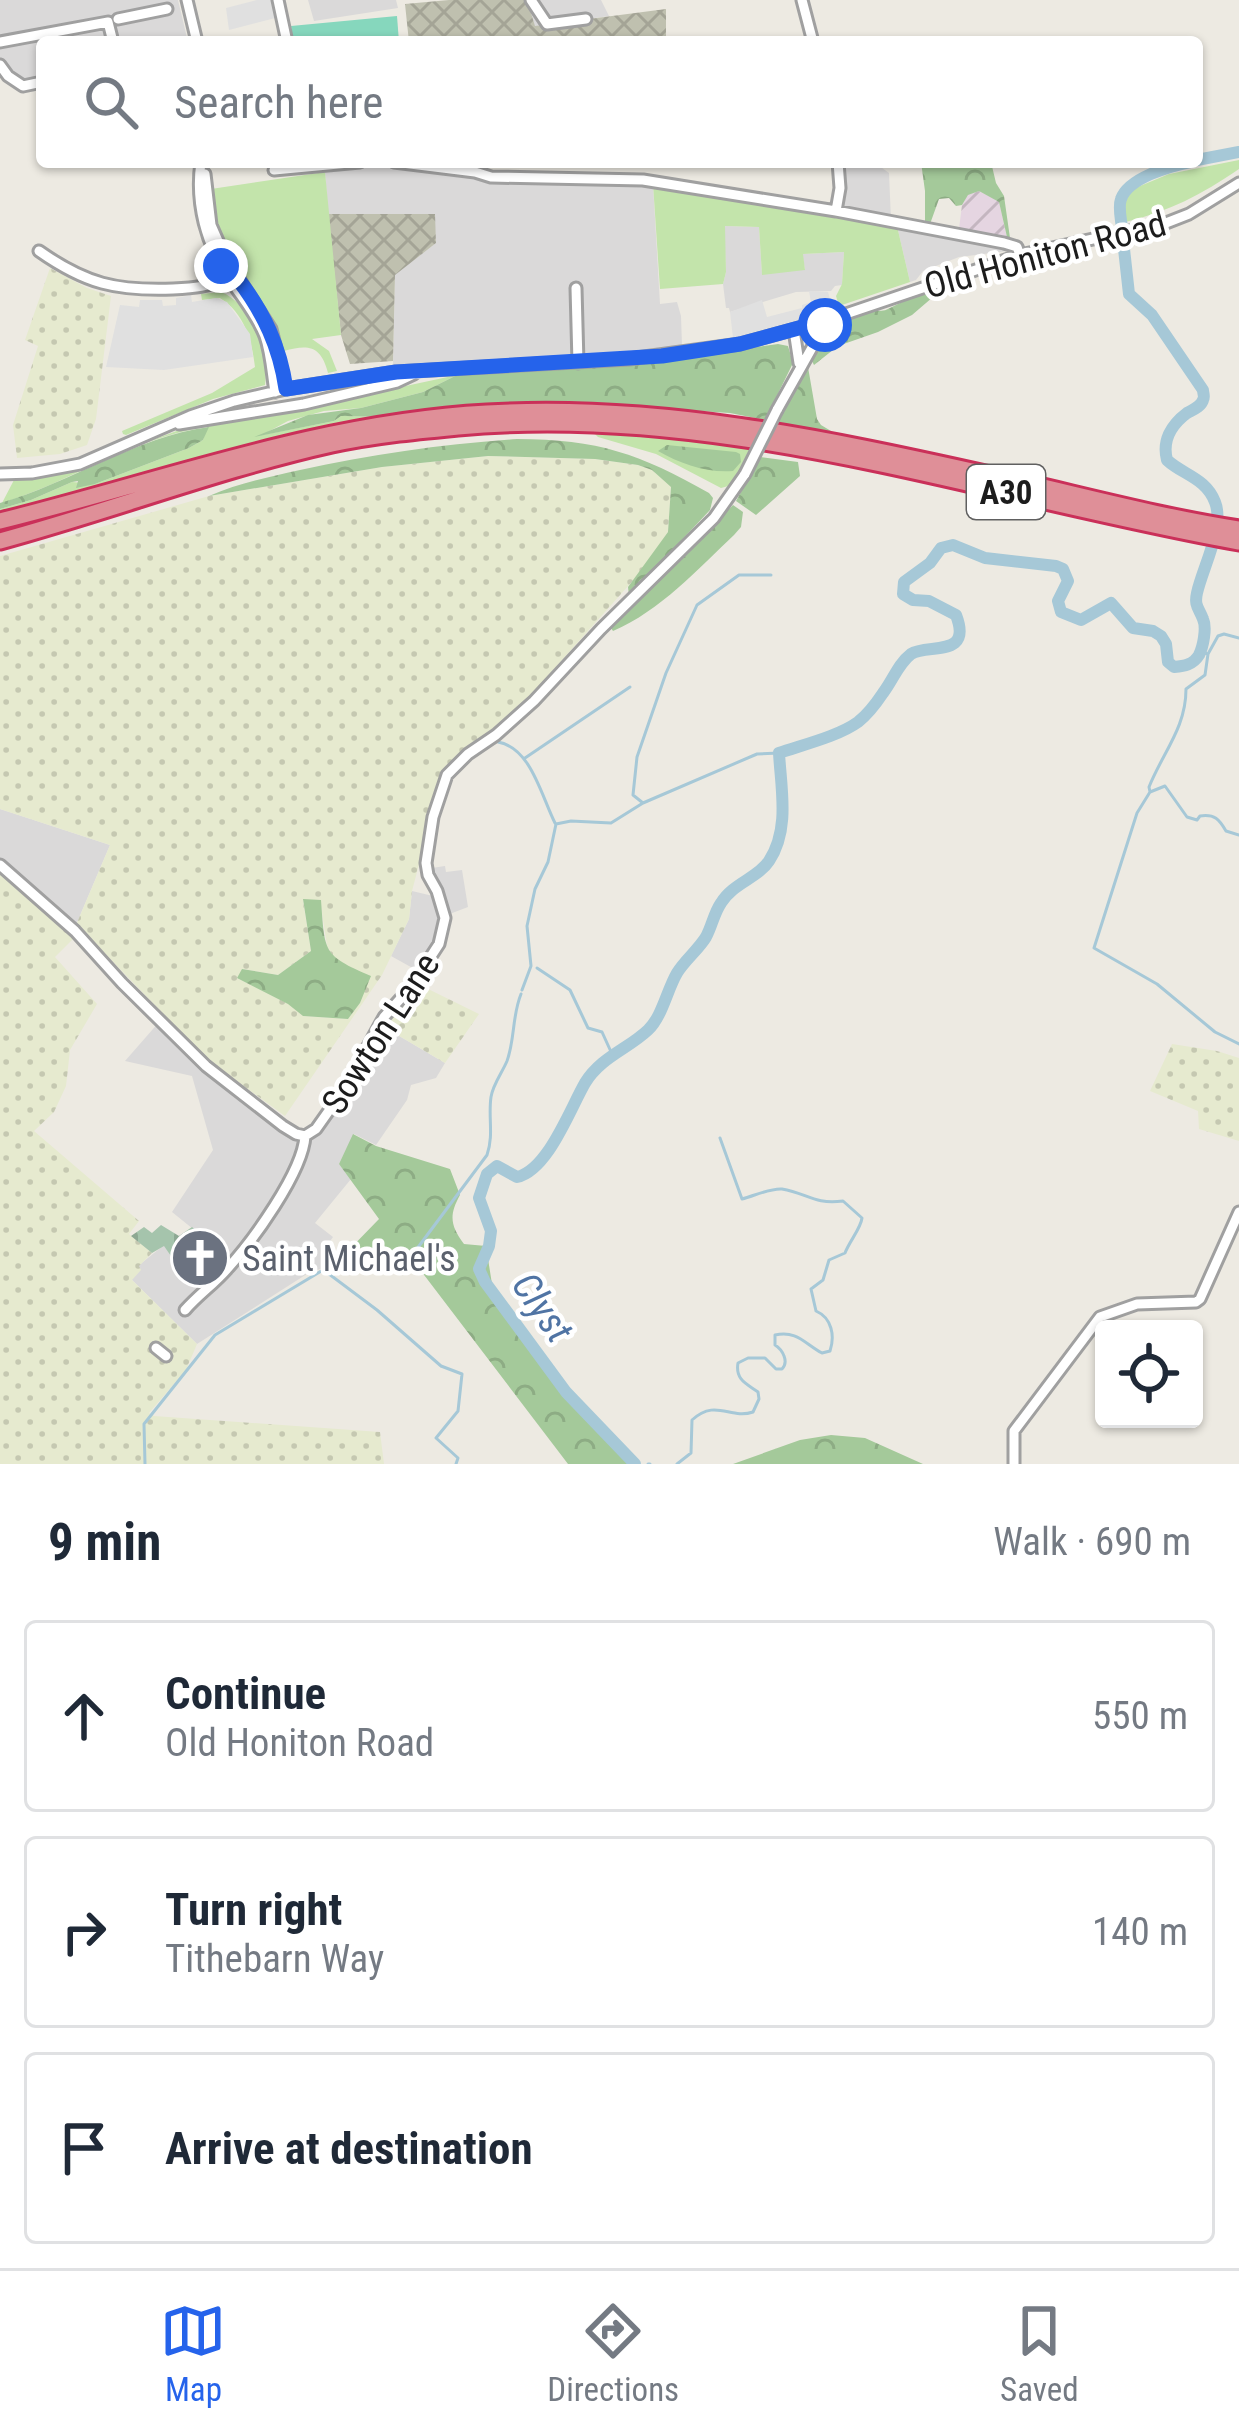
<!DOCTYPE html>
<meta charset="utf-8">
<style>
:root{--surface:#fff;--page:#f6f6f7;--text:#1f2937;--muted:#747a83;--line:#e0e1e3;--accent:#2563eb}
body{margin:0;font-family:"Roboto Condensed",sans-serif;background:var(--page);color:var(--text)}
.controls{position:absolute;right:36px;bottom:36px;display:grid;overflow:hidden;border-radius:12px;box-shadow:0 3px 9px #0004}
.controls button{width:108px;height:108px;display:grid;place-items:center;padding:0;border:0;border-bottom:3px solid var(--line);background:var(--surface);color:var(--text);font:60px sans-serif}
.stop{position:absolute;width:36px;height:36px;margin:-27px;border:9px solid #2563eb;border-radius:50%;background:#fff}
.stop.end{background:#2563eb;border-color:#fff;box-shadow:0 3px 12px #0008}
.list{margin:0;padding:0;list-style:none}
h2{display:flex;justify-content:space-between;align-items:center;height:156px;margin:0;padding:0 48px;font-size:51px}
h2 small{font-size:39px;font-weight:400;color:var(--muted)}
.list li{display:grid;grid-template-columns:78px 1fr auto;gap:36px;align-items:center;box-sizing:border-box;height:192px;margin:0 24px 24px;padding:0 24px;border:3px solid var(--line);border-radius:12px}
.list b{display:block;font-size:45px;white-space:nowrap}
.list p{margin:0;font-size:39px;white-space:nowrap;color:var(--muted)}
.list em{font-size:39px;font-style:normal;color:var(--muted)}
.icon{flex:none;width:66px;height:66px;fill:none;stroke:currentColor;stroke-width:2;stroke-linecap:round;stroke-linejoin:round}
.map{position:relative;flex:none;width:1239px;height:1464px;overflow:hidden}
.search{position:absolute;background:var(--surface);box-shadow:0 3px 9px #0004;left:36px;right:36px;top:36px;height:132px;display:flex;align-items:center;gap:30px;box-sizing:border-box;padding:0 42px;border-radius:12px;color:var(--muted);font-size:45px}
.sheet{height:804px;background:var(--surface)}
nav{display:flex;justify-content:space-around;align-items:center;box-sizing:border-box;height:168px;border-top:3px solid var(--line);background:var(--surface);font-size:33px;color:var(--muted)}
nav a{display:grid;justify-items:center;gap:6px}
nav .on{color:var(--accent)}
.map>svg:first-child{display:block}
</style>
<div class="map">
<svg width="1239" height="1464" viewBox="0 0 1239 1464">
<defs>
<pattern id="industrial-furrows" width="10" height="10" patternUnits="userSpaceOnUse" patternTransform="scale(3)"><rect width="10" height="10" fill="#e5d5e1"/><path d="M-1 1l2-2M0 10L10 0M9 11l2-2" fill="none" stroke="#c4b6c0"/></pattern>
<pattern id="construction-cross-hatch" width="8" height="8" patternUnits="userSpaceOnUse" patternTransform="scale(3)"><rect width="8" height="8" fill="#bfc0af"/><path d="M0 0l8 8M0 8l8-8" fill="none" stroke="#a4a496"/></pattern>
<pattern id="farmland-dots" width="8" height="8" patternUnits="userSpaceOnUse" patternTransform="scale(3)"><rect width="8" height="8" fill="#e6eacf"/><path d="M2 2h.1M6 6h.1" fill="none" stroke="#c5c8b1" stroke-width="1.8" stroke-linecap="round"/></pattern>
<pattern id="forest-crowns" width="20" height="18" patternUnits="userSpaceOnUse" patternTransform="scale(3)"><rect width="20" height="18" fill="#a4c99a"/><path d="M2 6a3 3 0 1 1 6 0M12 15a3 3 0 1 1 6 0" fill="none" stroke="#8dac84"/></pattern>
<pattern id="cemetery-stones" width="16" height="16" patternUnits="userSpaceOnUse" patternTransform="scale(3)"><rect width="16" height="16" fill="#a5c4ac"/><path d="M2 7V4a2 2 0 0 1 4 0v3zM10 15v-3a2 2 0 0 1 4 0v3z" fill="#8da893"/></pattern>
</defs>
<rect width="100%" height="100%" fill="#edeae2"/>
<path fill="#dad9d9" d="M0,0h178l10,42h-146v37l-18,3 -16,-9 -8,-15z
M308,0h88l2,8 -84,13z
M527,0h74l8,16 -75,11z
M840,162l38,3 11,8 2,47 -53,-11z
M397,163l58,10 198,11 7,120 17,-2 4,14 1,30 -127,12 -162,7 2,-91 41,-31 -2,-29h-106l-3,-42 19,-6z
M724,226l35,1 3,47 43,-5 -3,-15 42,-2 -2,33 -7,1 -4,5 -35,1 -66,20 -1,-4h-3l-3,-24 3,-12z
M897,226l111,22v3l-49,6 -36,14 -7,9 -6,2z
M0,809l110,36 -34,80 -76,-66z
M445,866l1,6 16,-2 6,37 -21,8 -15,-47z
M412,891l21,5 9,29 -24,46 -27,-15 18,-37z
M160,1021l45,46 91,68 23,-3 65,-105 61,36 -9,15 -25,7 -4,15 -31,45 -22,-11 -15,30 12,15 -36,44 18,14 -10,14 11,14 -24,7 -113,72 -66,-65 7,-13 26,-21 18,27 19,13 28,-27 -57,-46 41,-62 -21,-74 -67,-15z"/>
<path fill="url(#industrial-furrows)" d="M979,191l20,10 8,36 -25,-2 -23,-6 3,-24 6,-11z"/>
<path fill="url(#construction-cross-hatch)" d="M449,0h78l8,26 131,-17v33h-257l-4,-38z
M328,214h107l1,29 -41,32 -2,86 -43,3 -9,-29z"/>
<path fill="url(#farmland-dots)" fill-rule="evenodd" d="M50,268l37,20 24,8 -15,123 -9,26 -27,9 -43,4 -4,-33 25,-79 -13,-6z
M488,456l107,3 43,6 14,5 19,16 -3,46 -22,34 -117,131 -86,77 -31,117 -3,28 -27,56 -97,141 -76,-55 -127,-131 -27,27 42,47 -27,46 -4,36 -12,26 -20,19 105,90 -10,13 23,19 -13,13 2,4 -9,10 65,64 -11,26 -37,43 5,3 226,16 4,32h-384v-605l76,66 34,-80 -110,-36v-253l209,-60 173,-29zM303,900h17l7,46 33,57 -12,16 -45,-3 -14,-12 -52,-26 6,-9 35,6 33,-24z
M418,984l61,30 -34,49 -61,-36 1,-8z
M1172,1044l45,7 22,7v83l-40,-12 -1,-18 -48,-20z"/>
<path fill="#c3e4ab" d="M1239,160v9c-38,26 -69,42 -114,53l-3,-17 6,-14 41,-17z
M325,172l16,163 -29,4 17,12 8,20 -9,2c-7,-27 -19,-29 -44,-22l-11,-31 -44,-69 -12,-27 -6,-35z
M653,184l244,42 13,56 -71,24 -3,-10 6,-12 2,-32 -41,2 2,16 -43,5 -3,-48 -34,-1 1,46 -3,12 -63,5z
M221,292c31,12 49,62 44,93l-52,14 -87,36 -3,-1 -1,-3 90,-38 43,-26c-3,-27 -11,-54 -35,-69l-18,2 -1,-6z
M457,375l-34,17 -62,16 -37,3 -36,10 -26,14 72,-14 7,-5 45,1 -66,12 -320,87v-7l31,-9 41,-18 23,2 94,-36 14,-8 4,-13c-73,10 -136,55 -205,76l12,-23 49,-7 119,-44 121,-18v-3z
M596,432l71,4 86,11 -18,33 -3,5 -11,3 -65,-34 -58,-17 -3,-3z"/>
<path fill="url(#forest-crowns)" d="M921,162h70l5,21 8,13 6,42 -3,-1 -8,-35 -20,-11 -11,4 -6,10 -6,1 -7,-8 -10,1 -9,25h-5v-33z
M927,292h7l-1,5 -21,18 -34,17 -40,14 -24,19 -2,-4c15,-28 25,-43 59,-50 9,-2 10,2 19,-3 12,-6 24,-12 37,-16z
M778,344l10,2 5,17 -28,57 -35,-7 -156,-10 -79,2 -109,12 -45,-1 -7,5 -80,16 54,-22 53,-7 62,-16 34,-17 187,-12z
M808,367l9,52 4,6 10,6 -5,3 -50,-9z
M209,427l-6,13 -14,8 -94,36 -19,4 2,-7 -6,1 -41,18 -31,9v-6c71,-20 135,-66 209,-76z
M517,439c81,0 123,15 192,54l4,5 -3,12 -81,86 -1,-9 40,-55 3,-45 -19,-17 -14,-5 -43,-6 -107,-3 -106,11 -173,29c30,-13 60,-19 91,-26 72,-16 144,-26 217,-31z
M667,445l69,7 4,2 1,8 -8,9c-27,2 -52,-7 -75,-20z
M760,457l38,5 2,14 -44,39 -20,-14z
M733,505l10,7 -2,15 -7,8c-36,34 -74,76 -121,96l-2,-3z
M303,899l18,1c4,52 1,55 50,76l-11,27 -12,16 -45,-3 -15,-12 -51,-26 5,-9 36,6 33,-24z
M353,1134l23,12 74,23 10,26c-11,20 -10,30 4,49l22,2 6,38 117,160 21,20h-62l-150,-197 -59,-1 -15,-11 35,-36 -40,-55z
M831,1435l34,3 58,26h-190l67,-24z"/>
<path fill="url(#cemetery-stones)" d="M161,1225l18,11 13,-9 37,31 -27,27 -20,-13 -18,-26 -12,7 -21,-17 13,-9 8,6z"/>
<path fill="#86d7bd" d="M397,16l2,26h-106l-2,-16z"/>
<path fill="#e0e0e0" d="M257,0h21l5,16 -54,14 -3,-22z
M809,291l19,1 4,15 -13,7 -86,24 -3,-26 32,-12 5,17 35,-9v-3l9,-3z
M191,295l1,7 24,-4 11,4 23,32 3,23 -89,13 -58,-3 14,-62 19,2 1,-7h22l1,6 13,-1v-7z"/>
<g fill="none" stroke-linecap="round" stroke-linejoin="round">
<path stroke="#a6c8d7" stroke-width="3" d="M1201,652l7,2 10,-18 6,-2 15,4
M1208,654l-3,21 -19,14c0,39 -23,63 -37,98l1,5 15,-6 22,31 10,3 3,-4c15,-2 19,3 26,15l13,4
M498,742c33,6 43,53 57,81
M525,758l105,-71
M1150,792l-13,21 -43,135 63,36 58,48 24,12
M643,803l-10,-8 4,-38 29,-84 31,-68 42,-30h32
M537,968l33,22 18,38 14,4 10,22
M522,990l9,-24 -4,-40 8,-37 13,-27 8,-38 15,-3 40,2 32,-20 114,-49 22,-1
M325,1271l52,39 64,56 21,8 -4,37 -22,27 22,20 -2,6
M145,1464l-1,-40 71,-89 108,-65 42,-9 33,2 15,-9 74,-99c7,-20 1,-38 4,-58 2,-13 11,-24 16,-36 8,-22 5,-45 14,-67
M648,1464h2
M677,1464l14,-11 1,-33c24,-22 38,0 61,-8l6,-13 -1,-7c-11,-8 -23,-12 -20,-29l10,-5h17l11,11h6c7,-7 1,-19 -7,-24v-10c22,-5 30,9 47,18l8,-2c5,-15 2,-33 -14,-40l-5,-22 12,-9 6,-20 16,-7c4,-11 16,-25 17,-35l-19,-17c-29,4 -36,-8 -61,-12 -12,-1 -28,7 -40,10l-22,-61"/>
<path stroke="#a6c8d7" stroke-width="12" d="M1197,160l42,-8
M1122,228c-1,-9 -4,-21 -1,-29 7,-21 49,-33 69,-37
M635,1464l-69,-72 -81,-110 -6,-13 10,-23 2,-15 -12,-33 8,-24 10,-8 20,11c31,-7 53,-68 68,-94 16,-26 43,-34 63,-53 14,-13 19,-40 29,-57 8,-13 21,-23 29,-36 6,-11 8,-24 15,-34 12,-20 37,-25 48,-42 21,-32 12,-72 10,-108 23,-8 60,-17 79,-31 9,-7 19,-20 25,-29 10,-13 15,-29 28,-39 16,-11 62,5 45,-39l-27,-14 -16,-1 -10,-6 1,-12 26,-19 11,-15 12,-3 32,13 71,8 7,3 5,12 -10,20 3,11 20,8 30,-17 22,25 20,3 8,5 5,8 2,18 6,5c10,-1 19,-2 25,-12 4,-8 8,-27 4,-36 -4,-11 -9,-13 -6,-26 5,-24 28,-66 18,-91 -9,-24 -32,-27 -48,-42 -5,-19 4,-35 20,-47 5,-3 14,-6 16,-13 2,-3 0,-7 0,-10l-51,-75 -23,-21 -6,-54"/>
<g stroke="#a0a0a0" stroke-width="15">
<path id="minor" d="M187,0l10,42
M278,0l9,42
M531,0l16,24 39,-5
M802,0l11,42
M118,19l49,-10
M0,42l108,-20 5,20
M0,65l8,11 15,10 19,-4
M201,162c-6,41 5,83 29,117 12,19 27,36 35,57 6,17 7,37 10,56
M394,162l81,10 16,5 152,3 193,31 168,32 13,4 3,8
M274,170l86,-8
M205,174l6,51 14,32 46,72 15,60
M836,211l4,-23 -2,-26
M39,251c47,33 77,40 134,38 20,-1 37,-2 55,-12
M576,288l2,75
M794,330l5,33
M777,410l50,-89
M179,424l125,-20 93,-22 17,-8
M0,474l32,-1 48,-9 110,-48 44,-15 52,-12 110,-17 233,-13 111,-15 88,-24 192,-65 146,-32 23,-9 50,-31
M0,865l75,66 47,52 84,83 77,60 13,8 9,2
M305,1136l11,-7 29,-41 39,-71 27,-30 28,-43 6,-26 -8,-27 -9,-16 -2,-12 7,-46 14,-42 21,-21 28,-19 38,-34 67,-72 113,-111 31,-44
M185,1310c13,-15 29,-26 42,-41 25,-27 76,-97 78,-133
M156,1348l10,8
M1014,1464v-33l86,-114 37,-13 59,-2 4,-3 39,-87"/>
</g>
<g stroke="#ca3059" stroke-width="21">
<path id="highway" d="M0,521c162,-40 319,-99 487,-108 171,-10 337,25 503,62 83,18 165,41 249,54
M0,541c111,-30 220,-72 332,-97 41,-9 84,-13 126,-17 265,-25 524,69 781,115"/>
</g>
<use href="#minor" stroke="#fff" stroke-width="9"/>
<use href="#highway" stroke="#df8f98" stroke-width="15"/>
<g stroke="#a0a0a0" stroke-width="15" stroke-linecap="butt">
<path id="minor-bridge" d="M745,474l32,-64"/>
</g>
<use href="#minor-bridge" stroke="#fff" stroke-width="9"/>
</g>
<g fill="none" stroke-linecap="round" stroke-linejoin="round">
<path stroke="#2563eb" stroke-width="15" d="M221,266l7,11 10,2c26,34 42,68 48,110l110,-17 266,-16 78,-12 88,-24 -3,5"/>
</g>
<defs>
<g id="church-disc" transform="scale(3)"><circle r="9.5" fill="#6b7280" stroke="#fff"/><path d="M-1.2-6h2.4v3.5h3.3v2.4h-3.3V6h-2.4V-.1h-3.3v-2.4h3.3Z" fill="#fff"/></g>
</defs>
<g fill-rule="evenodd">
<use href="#church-disc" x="200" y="1258"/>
</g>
<g text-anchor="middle" stroke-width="9" stroke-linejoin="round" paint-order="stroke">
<rect fill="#fff" stroke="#606060" stroke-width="3" x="967" y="465" width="78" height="54" rx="9"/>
<g font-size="33" font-weight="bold" fill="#1c1c1c">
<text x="1006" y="504">A30</text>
</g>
<g font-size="36" fill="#1c1c1c" stroke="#fff">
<text transform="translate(1045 254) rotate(-15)" y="13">Old Honiton Road</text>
<text transform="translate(380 1033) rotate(-57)" y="13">Sowton Lane</text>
</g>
<g font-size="36" fill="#5b616d" stroke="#fff" text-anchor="start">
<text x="242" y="1271">Saint Michael's</text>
</g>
<g font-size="39" font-style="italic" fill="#5074a4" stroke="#fff">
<text transform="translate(543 1307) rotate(55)" y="14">Clyst</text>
</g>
</g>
</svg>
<div class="controls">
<button><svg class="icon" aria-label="locate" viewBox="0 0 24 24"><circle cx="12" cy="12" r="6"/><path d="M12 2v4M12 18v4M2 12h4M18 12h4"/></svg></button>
</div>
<div class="stop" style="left:825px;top:325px"></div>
<div class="stop end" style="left:221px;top:266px"></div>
<div class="search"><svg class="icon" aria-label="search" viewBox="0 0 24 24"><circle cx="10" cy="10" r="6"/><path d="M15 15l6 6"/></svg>Search here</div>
</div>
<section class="sheet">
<h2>9 min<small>Walk · 690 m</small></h2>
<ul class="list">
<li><svg class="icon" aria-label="ahead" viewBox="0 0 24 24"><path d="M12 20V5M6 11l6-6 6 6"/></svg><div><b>Continue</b><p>Old Honiton Road</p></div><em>550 m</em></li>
<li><svg class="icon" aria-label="right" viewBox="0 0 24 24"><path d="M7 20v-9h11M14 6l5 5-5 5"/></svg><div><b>Turn right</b><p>Tithebarn Way</p></div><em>140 m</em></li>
<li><svg class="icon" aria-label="arrive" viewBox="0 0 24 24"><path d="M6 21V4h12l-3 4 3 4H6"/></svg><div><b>Arrive at destination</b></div></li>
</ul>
</section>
<nav>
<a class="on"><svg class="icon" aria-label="map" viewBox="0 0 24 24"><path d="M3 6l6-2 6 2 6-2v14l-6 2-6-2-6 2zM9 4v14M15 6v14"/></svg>Map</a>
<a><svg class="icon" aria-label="directions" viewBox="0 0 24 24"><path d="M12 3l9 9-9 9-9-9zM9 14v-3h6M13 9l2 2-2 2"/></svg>Directions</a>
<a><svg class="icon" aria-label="saved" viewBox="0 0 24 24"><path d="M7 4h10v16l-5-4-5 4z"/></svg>Saved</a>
</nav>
